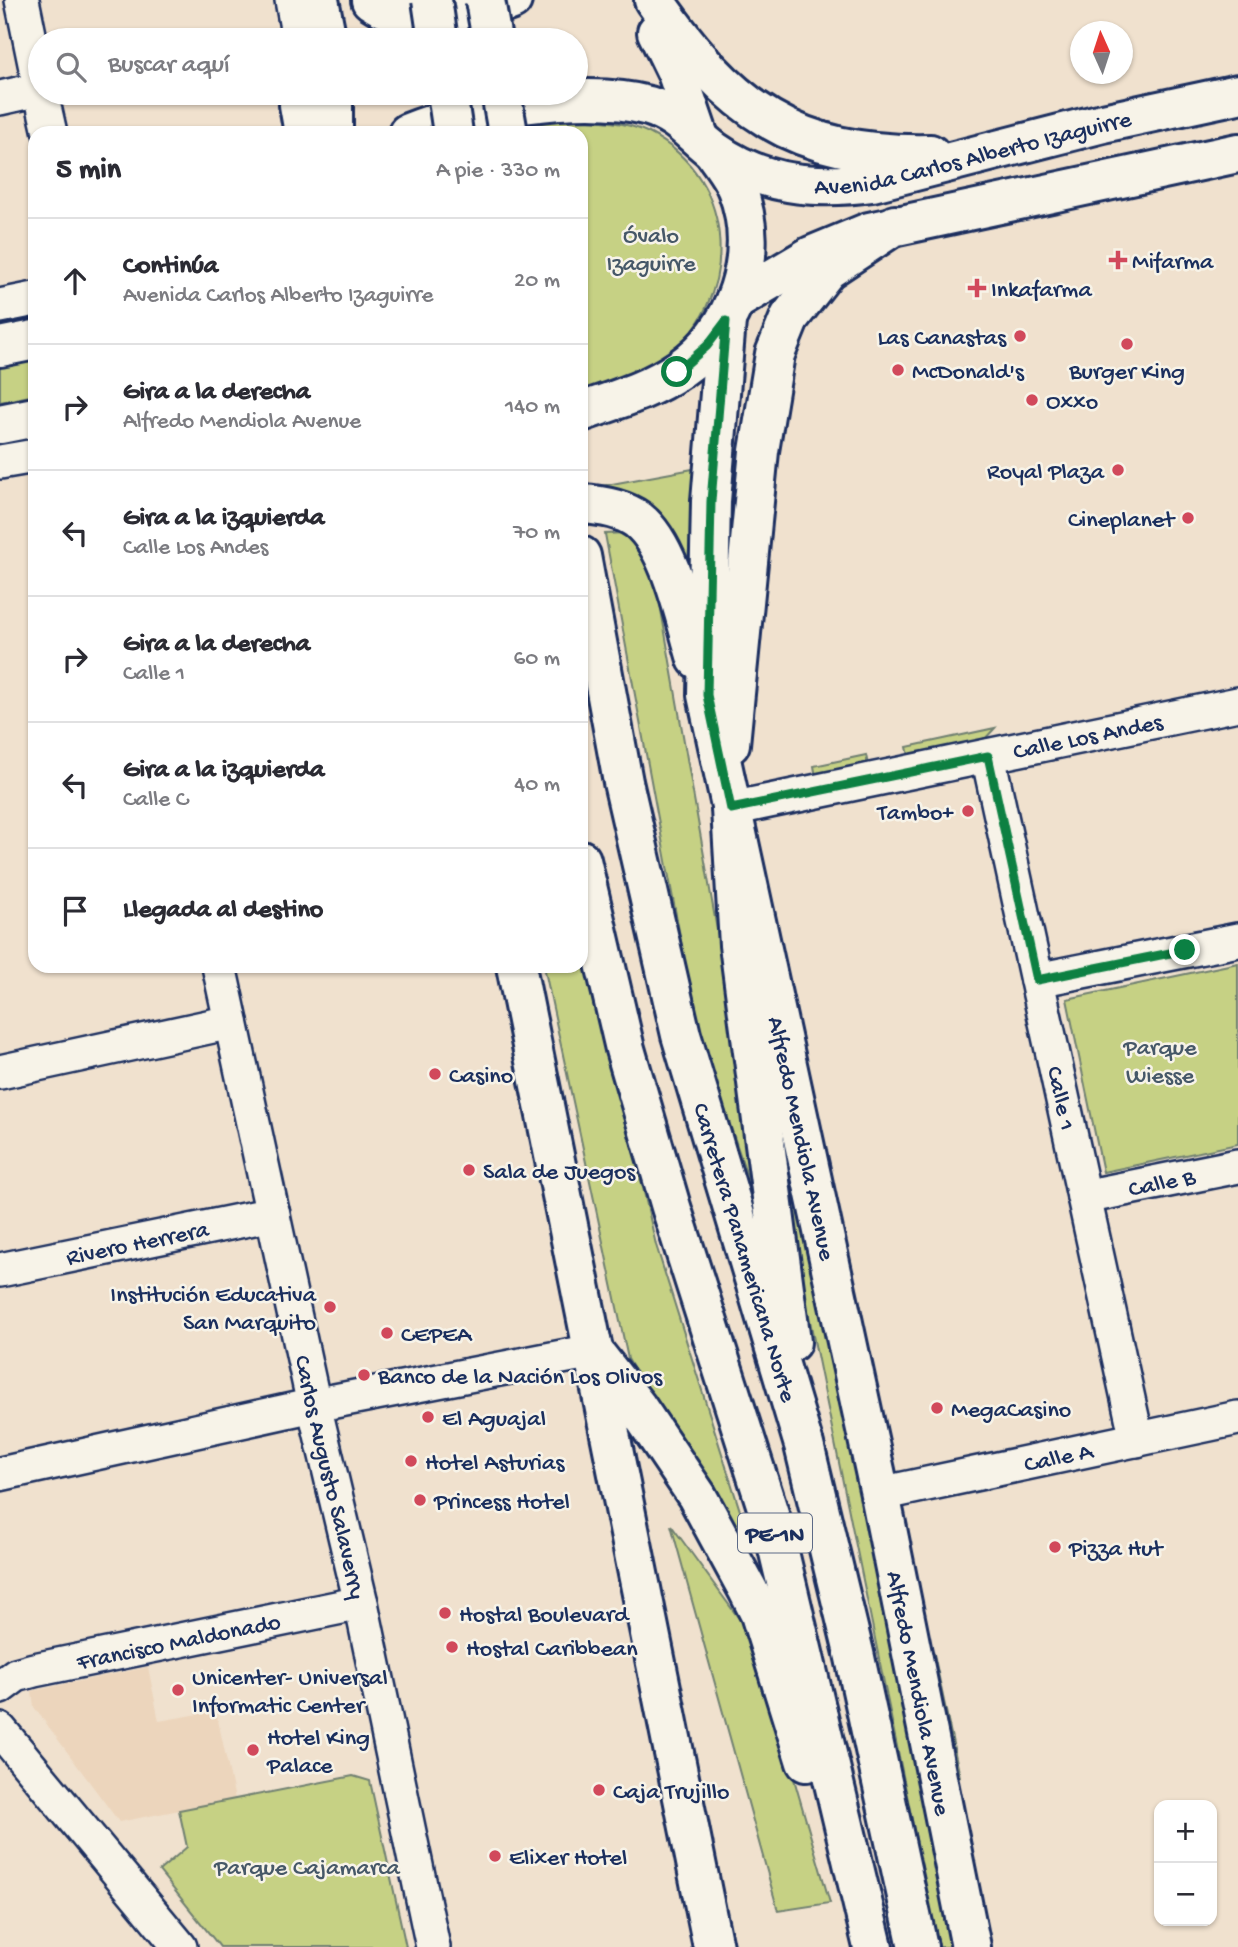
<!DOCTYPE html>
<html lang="es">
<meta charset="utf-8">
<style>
:root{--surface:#fff;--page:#f2f2f3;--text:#2b2b33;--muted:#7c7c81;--line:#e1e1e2}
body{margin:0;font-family:"Gochi Hand",sans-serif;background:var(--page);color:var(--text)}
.controls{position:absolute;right:21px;bottom:21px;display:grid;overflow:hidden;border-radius:14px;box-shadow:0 2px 5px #0004}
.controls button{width:63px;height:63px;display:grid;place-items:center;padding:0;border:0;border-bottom:2px solid var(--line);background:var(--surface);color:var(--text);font:35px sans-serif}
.compass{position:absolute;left:1070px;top:21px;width:63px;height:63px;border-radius:50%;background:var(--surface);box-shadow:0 2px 5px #0004;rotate:357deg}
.stop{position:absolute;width:21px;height:21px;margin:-16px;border:5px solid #0b8043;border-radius:50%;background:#fff}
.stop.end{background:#0b8043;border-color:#fff;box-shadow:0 2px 7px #0008}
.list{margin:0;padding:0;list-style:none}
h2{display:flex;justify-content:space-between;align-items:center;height:91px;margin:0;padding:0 28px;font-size:30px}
h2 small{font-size:23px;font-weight:400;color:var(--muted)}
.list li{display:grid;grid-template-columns:46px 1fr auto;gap:21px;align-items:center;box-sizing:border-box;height:126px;padding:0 28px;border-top:2px solid var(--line)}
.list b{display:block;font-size:26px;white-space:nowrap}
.list p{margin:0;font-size:23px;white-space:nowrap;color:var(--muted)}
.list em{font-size:23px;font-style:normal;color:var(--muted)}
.icon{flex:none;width:38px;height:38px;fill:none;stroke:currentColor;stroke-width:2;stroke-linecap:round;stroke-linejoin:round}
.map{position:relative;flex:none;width:1238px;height:1947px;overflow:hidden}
.search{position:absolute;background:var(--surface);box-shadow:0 2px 5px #0004;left:28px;top:28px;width:560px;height:77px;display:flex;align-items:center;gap:18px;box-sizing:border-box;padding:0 24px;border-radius:38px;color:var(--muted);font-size:26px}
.panel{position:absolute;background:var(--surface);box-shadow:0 2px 5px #0004;left:28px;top:126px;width:560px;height:847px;border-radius:21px}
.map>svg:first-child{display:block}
</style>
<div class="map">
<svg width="1238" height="1947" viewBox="0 0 1238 1947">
<rect width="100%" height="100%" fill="#f0e1ce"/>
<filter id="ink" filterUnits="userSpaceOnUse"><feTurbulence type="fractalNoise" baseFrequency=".0143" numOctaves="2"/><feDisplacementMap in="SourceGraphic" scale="14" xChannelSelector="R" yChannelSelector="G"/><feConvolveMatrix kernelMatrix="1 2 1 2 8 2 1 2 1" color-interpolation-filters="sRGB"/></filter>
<g filter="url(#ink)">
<path fill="#ecd5bc" d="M148,1667l11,54 57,-10 19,88 -116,23 -85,-115 -2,-16z"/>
<path fill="#c6d184" stroke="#708071" stroke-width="2" d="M570,120c27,0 55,1 79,13 91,46 93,171 12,228 -22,15 -54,23 -80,30v-258h-117l44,-8z
M35,355v40l-35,7v-40z
M698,468l-12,109 -6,-1 -21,-65 -55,-16 -3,-9z
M625,533l28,31 110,629 -10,1 -57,-172 -91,-488z
M995,728l-12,13 -74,15 -2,-9z
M866,755l2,10 -52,12 -2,-11z
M581,914l75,331 92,291 -15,4 -105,-181 -84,-393h37z
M1238,963v181l-135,28 -36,-173z
M791,1166l166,781h-19l-159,-778z
M671,1525l82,113 77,265 -52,8z
M924,1651l10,3 26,123 -9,4z
M353,1776l17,5 36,166h-186l-61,-76 28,-24 -8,-37z"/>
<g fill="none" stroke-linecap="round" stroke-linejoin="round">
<g stroke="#1b2f5e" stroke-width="38">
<g id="minor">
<path d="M22,0l18,88"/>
<path d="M292,0l7,40"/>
<path d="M41,93l9,40"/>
<path d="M0,98l40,-9"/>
<path d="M0,306l35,-7"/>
<path d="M0,462l35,-6"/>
<path id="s1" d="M988,756l149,684"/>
<path id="s2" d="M731,809l507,-105"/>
<path id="s3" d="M219,966l95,439 47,198 72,344"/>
<path d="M1037,980l201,-40"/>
<path d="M0,1072l231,-50"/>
<path id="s4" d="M1084,1197l154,-31"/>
<path id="s5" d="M0,1270l273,-56"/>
<path d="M0,1474l314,-69 279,-54"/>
<path id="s6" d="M880,1494l358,-76"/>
<path id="s7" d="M0,1687l16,-12 18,-5 327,-67"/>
<path d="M0,1730l180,217"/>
</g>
</g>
<g stroke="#1b2f5e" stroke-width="44">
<g id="major">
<path d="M319,0l8,40"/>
<path d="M371,0c41,28 98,17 141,0"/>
<path d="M654,0c76,109 139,157 276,154"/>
<path d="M657,32l20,41 22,64"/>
<path d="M333,93v40"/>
<path d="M299,105l5,28"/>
<path id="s8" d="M408,133c62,-25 176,-45 241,-27 30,9 42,28 65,45 48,34 101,39 158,31l231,-59 135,-29"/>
<path d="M735,301l76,-45 58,-24 369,-79"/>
<path id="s9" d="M726,321l-15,180 -4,194 173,799 91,453"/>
<path d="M0,347l35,-7"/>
<path d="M581,412c34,-12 69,-22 99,-43 57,-39 82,-115 57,-180 -5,-13 -15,-25 -23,-37"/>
<path d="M0,424l35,-7"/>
<path d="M581,504c18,1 42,5 57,16 33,26 47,100 59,139"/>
<path d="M730,744l29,-293 16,-97 15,-37 37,-47 68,-45"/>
<path d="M516,966l197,981"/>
</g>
</g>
<g stroke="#1b2f5e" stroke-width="44">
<g id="highway">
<path id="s10" d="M581,556l42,226 58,253 123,410 50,208 64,294"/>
<path d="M731,809l8,136 52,397"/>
<path d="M581,860l44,189 46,158 101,316 101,424"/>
<path d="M593,1351l44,56 60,89 51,94 12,24 46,148"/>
</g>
</g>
<use href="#minor" stroke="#f7f3e8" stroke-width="33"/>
<use href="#major" stroke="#f7f3e8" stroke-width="38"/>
<use href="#highway" stroke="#f7f3e8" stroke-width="38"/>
<g stroke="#1b2f5e" stroke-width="44" stroke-linecap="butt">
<path id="highway-bridge" d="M432,0l6,40
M485,0l7,40
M447,93l6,40
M501,93l7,40"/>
</g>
<use href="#highway-bridge" stroke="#f7f3e8" stroke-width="38"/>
</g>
</g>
<g fill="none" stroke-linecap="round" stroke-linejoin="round" filter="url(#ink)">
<path stroke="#0b8043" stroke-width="9" d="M677,372l30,-26 19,-25 -15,180 -4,194 24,114 257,-53 49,224 148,-30"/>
</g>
<g fill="#d1495b" stroke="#f7f3e8" stroke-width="2.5">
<path d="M1114.5 249.5h7v7h7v7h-7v7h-7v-7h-7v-7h7z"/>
<path d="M973.5 277.5h7v7h7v7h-7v7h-7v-7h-7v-7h7z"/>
<circle cx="1020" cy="336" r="7"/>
<circle cx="1127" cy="344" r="7"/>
<circle cx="898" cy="370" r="7"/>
<circle cx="1032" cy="400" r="7"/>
<circle cx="1118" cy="470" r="7"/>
<circle cx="1188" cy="518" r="7"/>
<circle cx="968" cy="811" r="7"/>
<circle cx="435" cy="1074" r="7"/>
<circle cx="469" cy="1170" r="7"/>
<circle cx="330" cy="1307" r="7"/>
<circle cx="387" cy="1333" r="7"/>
<circle cx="364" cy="1375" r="7"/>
<circle cx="937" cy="1408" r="7"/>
<circle cx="428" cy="1417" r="7"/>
<circle cx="411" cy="1461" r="7"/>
<circle cx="420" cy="1500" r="7"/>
<circle cx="1055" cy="1547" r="7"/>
<circle cx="445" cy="1613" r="7"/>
<circle cx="452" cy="1647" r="7"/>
<circle cx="178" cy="1690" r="7"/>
<circle cx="253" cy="1750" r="7"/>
<circle cx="599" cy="1790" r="7"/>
<circle cx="495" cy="1856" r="7"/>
</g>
<g text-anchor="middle" stroke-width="5" stroke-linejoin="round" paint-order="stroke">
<rect fill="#f7f3e8" stroke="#5d6a87" stroke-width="2" x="738" y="1513.5" width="74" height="39" rx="5"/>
<g font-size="23" font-weight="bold" fill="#1b2f5e">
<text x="775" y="1541">PE-1N</text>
</g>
<g font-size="24" fill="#1b2f5e" stroke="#f7f3e8">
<text dy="8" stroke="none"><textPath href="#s8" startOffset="595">Avenida Carlos Alberto Izaguirre</textPath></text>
<text dy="8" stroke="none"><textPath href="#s2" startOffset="364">Calle Los Andes</textPath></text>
<text dy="8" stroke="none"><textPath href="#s1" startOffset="350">Calle 1</textPath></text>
<text dy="8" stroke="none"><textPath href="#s9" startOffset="828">Alfredo Mendiola Avenue</textPath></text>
<text dy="8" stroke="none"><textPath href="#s4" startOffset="79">Calle B</textPath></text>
<text dy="8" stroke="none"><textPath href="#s5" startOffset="140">Rivero Herrera</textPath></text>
<text dy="8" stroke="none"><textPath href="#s10" startOffset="716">Carretera Panamericana Norte</textPath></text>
<text dy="8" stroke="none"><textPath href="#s6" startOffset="182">Calle A</textPath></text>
<text dy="8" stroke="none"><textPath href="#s3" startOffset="523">Carlos Augusto Salaverry</textPath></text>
<text dy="8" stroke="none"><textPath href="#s7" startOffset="186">Francisco Maldonado</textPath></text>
<text dy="8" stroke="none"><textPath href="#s9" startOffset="1395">Alfredo Mendiola Avenue</textPath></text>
</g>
<g font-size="24" fill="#465868" stroke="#f7f3e8">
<text x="651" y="242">Óvalo<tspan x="651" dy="28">Izaguirre</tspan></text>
<text x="1160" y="1054">Parque<tspan x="1160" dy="28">Wiesse</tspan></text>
<text x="307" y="1874">Parque Cajamarca</text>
</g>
<g font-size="24" fill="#1b2f5e" stroke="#f7f3e8" text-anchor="start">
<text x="1132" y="268">Mifarma</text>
<text x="991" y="296">Inkafarma</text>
<text x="1006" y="344" text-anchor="end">Las Canastas</text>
<text x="912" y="378">McDonald's</text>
<text x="1127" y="378" text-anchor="middle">Burger King</text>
<text x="1046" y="408">Oxxo</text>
<text x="1104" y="478" text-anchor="end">Royal Plaza</text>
<text x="1174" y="526" text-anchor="end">Cineplanet</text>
<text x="954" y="819" text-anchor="end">Tambo+</text>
<text x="449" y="1082">Casino</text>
<text x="483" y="1178">Sala de Juegos</text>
<text x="316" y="1301" text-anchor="end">Institución Educativa<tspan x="316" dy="28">San Marquito</tspan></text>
<text x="401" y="1341">CEPEA</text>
<text x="378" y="1383">Banco de la Nación Los Olivos</text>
<text x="951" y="1416">MegaCasino</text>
<text x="442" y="1425">El Aguajal</text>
<text x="425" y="1469">Hotel Asturias</text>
<text x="434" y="1508">Princess Hotel</text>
<text x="1069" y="1555">Pizza Hut</text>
<text x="459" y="1621">Hostal Boulevard</text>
<text x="466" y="1655">Hostal Caribbean</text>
<text x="192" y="1684">Unicenter- Universal<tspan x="192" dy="28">Informatic Center</tspan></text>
<text x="267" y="1744">Hotel King<tspan x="267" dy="28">Palace</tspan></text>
<text x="613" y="1798">Caja Trujillo</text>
<text x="509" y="1864">Elixer Hotel</text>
</g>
</g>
</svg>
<div class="controls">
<button>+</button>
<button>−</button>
</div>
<svg class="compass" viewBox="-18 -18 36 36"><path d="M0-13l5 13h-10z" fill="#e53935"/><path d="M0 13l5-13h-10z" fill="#7c7c81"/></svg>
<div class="stop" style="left:677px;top:372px"></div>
<div class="stop end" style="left:1185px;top:950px"></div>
<div class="search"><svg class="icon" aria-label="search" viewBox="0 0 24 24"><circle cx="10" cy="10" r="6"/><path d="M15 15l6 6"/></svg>Buscar aquí</div>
<section class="panel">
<h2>5 min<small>A pie · 330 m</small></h2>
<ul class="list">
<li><svg class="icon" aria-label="ahead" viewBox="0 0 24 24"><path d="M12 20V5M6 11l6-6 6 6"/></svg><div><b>Continúa</b><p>Avenida Carlos Alberto Izaguirre</p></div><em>20 m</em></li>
<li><svg class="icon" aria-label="right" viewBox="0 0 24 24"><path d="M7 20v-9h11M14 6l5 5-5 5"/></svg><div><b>Gira a la derecha</b><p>Alfredo Mendiola Avenue</p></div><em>140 m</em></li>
<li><svg class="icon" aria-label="left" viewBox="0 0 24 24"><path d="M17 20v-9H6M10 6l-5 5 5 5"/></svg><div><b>Gira a la izquierda</b><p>Calle Los Andes</p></div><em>70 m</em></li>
<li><svg class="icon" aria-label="right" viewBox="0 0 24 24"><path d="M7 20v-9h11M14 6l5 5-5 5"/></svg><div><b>Gira a la derecha</b><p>Calle 1</p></div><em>60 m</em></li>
<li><svg class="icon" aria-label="left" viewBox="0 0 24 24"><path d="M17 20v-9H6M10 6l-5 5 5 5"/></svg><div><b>Gira a la izquierda</b><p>Calle C</p></div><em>40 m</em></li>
<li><svg class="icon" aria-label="arrive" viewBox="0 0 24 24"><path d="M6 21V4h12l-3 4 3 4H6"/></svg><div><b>Llegada al destino</b></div></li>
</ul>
</section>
</div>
